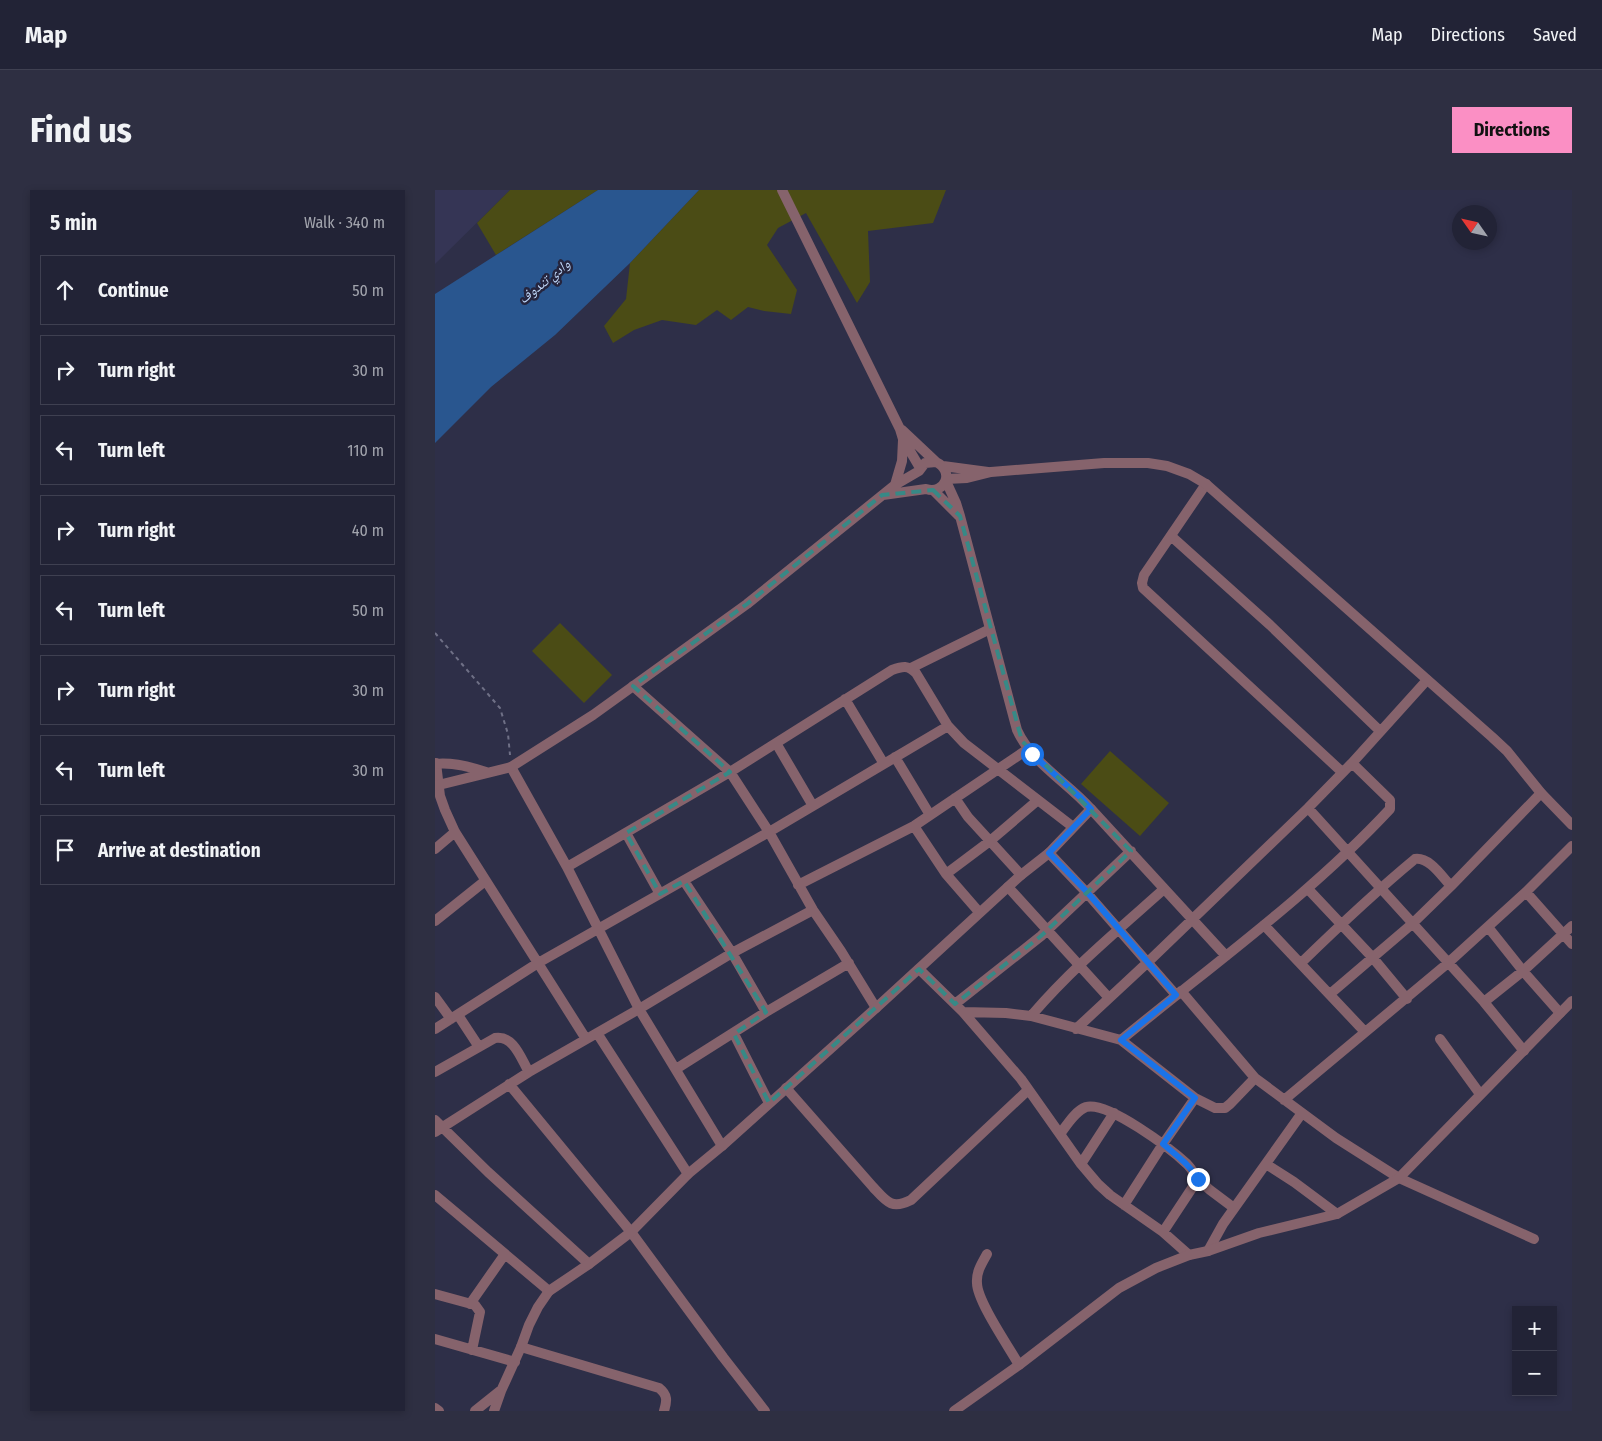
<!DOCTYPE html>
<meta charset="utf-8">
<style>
:root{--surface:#222336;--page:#2e2f42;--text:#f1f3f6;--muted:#a2a4ad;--line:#3f4051;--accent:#fb8fc4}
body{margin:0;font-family:"Fira Sans Condensed","Noto Naskh Arabic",sans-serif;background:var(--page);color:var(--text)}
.controls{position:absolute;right:15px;bottom:15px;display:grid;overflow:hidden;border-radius:0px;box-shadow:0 2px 8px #0003}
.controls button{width:45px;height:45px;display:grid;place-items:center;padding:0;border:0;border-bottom:1px solid var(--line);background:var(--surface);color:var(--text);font:25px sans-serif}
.compass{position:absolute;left:1017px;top:15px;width:45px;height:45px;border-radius:50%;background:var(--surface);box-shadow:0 2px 8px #0003;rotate:304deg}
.stop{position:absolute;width:15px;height:15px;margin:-11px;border:4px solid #1a73e8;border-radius:50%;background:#fff}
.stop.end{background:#1a73e8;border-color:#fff;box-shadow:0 1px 5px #0008}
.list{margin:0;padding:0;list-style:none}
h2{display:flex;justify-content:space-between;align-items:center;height:65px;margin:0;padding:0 20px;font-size:21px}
h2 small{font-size:16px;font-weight:400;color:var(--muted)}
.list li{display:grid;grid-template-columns:32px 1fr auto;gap:15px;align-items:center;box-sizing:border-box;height:70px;margin:0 10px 10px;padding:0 10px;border:1px solid var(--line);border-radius:0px}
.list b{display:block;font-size:19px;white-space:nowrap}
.list em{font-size:16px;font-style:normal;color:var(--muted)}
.icon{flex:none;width:28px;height:28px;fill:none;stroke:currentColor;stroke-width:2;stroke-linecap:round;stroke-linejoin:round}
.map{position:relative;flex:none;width:1137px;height:1221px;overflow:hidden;border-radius:0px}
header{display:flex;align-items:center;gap:30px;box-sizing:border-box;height:70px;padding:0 25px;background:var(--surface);border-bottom:1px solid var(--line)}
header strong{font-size:24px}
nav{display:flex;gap:28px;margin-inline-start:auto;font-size:18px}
.intro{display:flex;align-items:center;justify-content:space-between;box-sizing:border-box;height:120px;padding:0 30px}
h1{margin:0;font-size:35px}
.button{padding:12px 22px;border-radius:0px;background:var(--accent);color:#111;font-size:18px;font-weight:700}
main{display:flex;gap:30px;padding:0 30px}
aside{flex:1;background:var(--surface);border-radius:0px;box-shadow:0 2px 8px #0003}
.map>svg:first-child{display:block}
</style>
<header>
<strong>Map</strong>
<nav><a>Map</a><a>Directions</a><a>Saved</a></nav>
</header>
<div class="intro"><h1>Find us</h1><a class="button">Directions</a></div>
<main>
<aside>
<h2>5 min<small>Walk · 340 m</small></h2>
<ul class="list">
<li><svg class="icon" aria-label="ahead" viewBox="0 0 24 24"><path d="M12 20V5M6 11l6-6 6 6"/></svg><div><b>Continue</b></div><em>50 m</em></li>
<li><svg class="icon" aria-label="right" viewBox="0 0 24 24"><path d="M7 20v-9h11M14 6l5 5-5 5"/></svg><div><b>Turn right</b></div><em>30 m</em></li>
<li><svg class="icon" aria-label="left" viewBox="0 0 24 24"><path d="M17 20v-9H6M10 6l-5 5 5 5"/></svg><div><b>Turn left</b></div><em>110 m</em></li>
<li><svg class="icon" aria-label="right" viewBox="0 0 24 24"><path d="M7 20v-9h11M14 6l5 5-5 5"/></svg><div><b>Turn right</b></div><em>40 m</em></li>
<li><svg class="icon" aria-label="left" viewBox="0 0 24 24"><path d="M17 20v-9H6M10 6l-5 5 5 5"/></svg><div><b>Turn left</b></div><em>50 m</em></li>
<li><svg class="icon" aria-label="right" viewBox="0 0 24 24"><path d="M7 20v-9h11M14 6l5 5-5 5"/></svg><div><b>Turn right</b></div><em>30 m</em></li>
<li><svg class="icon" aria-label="left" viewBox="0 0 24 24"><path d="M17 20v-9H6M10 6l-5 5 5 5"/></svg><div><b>Turn left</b></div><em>30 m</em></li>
<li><svg class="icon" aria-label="arrive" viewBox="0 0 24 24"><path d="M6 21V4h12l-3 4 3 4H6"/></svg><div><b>Arrive at destination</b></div></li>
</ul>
</aside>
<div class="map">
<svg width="1137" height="1221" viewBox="0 0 1137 1221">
<rect width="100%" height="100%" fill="#2e2f48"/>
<path fill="#353555" d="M0,0h75l-75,74z"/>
<path fill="#4b4c15" d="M75,0h88l-102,65 -19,-32z
M264,0h247l-13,33 -65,8 2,51 -13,21 -51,-90 -28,15 -11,17 30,45 -6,24 -27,-3 -16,-4 -17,13 -14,-10 -21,15 -34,-5 -28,10 -21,13 -9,-17 22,-27 4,-36z
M125,433l52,52 -28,28 -52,-52z
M675,561l59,52 -29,33 -59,-52z"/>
<path fill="#29568f" d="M163,0h101l-69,73 -75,72 -64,52 -56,56v-149z"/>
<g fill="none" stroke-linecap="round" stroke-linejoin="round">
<path stroke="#6f7086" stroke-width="2" stroke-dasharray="4 4" stroke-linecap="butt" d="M0,443l65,75 8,26 2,21"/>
<path stroke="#86636c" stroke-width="10" d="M771,294l-62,91 -2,8 1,5 199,184
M736,346l99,89 110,106
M476,478l79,-39
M198,496l97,86 39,60 44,78 28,41 35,57
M410,509l39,65
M341,553l37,63
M460,567l35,58
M1,573l4,33 5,14 10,22 131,207
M76,577l56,100 72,142 83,137
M520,608l13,19 53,58
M873,618l176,194 40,49
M656,619l135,147
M479,636l32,48 33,38
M191,643l34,61
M0,659l20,-17
M614,663l37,39 90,103
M132,677l163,-95 162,-102c11,-4 16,-5 24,3l32,53 16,17 109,84
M511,684l44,-33 48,-41
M249,691l48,72 34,59
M363,695l116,-59 114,-77
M573,697l101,111
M873,699l65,69 34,41
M1091,702l46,52
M0,731l50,-40
M829,735l101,107
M1053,737l35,44 37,42
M866,773c37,-36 74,-71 114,-104 15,-2 27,18 36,27
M484,779l44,43 58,67 60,85 17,20 12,11 53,37 26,23
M746,801l74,87 81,60 63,40 135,61
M895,804l82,-70 39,-38 90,-93
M0,807l16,22
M1049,812l39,-31 49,-45
M520,814l86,-68 90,-85
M528,822l43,1 25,3 90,24 74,58 20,10h10l5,-4 25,-26
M23,825l21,32
M596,826c40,-47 87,-86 133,-127
M0,839l103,-66 231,-131 179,-106
M641,839l72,-67 160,-154 44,-45 75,-83
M162,843l91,141
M299,844l35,69
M1005,849l40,55
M686,850c91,-75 188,-144 269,-231v-9l-38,-37
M241,879l90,-57 83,-49
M0,882l60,-34c19,-3 26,21 34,34
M74,894l122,148 92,125 42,54
M351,898l87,99c13,14 18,23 38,13l117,-110
M849,910l164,-137 78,-71 46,-46
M0,930l53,52 101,92
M0,942l94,-60 110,-63 93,-56 81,-43
M625,944c7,-9 15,-23 26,-27 22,-6 85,42 101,57 5,5 7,10 12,15 3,4 7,8 11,11 8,6 16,12 24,18
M646,974l33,-51
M831,974l28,18 43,32
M0,1005l114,96
M689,1015l39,-61 32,-46
M728,1042l35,-53
M773,1061l15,-27 79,-111
M552,1064c-5,9 -11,18 -10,29 0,18 32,64 42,82
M0,1104l40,11 5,7 -8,38
M35,1114l35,-50
M0,1149l80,23
M86,1157l138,41c9,7 8,13 5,23
M0,1218l4,3"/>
<path stroke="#86636c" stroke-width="10" d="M347,0l118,239 3,10 17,29
M508,276l45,6
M511,289l21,-1 24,-6 113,-9h44l19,3 22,8 17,10 286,253 15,14 34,42 31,32
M460,295l7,-24 1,-21
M498,300l26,26
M448,305l43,-6c19,6 29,-18 10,-27l-34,-32
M0,574c17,-2 36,3 51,8
M0,596l76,-19 82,-52 154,-111 148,-119 24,-14 6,-8 11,-1
M40,1221l25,-20
M59,1221l7,-20 20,-44 8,-22 9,-18 11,-16 40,-27 42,-32 57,-58 34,-28 154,-138 145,-133 28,-22 42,-44c-24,-27 -59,-46 -74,-79l-57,-214 -4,-13 -10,-22
M519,1221l65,-46 100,-77 37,-20 33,-13 19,-4 51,-18 78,-19 62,-36 173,-177"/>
</g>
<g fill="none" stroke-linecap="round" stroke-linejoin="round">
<path stroke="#1a73e8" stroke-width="6" d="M597,564l49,44 10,11 -42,44 38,39 89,103 -55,45 74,58 -32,46c13,11 26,20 35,35"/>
</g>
<path fill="none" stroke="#378986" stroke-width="4" stroke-dasharray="10 6" stroke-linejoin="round" d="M498,300l27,26 62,225 109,110 -90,85 -86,68 -36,-35 -150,134 -35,-69 32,-22 -82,-131 -24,13 -34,-61 104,-61 -97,-86 114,-82 135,-109z"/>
<g text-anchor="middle" stroke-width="5" stroke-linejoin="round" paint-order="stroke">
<g font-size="14" font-style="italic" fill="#c3dcfe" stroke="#25253e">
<text transform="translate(109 91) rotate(-39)" y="5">وادي تندوف</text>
</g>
</g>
</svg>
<div class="controls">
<button>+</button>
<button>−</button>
</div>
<svg class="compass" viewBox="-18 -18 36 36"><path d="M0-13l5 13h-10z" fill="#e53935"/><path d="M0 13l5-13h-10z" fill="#a2a4ad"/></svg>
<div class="stop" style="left:597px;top:564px"></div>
<div class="stop end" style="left:763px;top:989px"></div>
</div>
</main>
